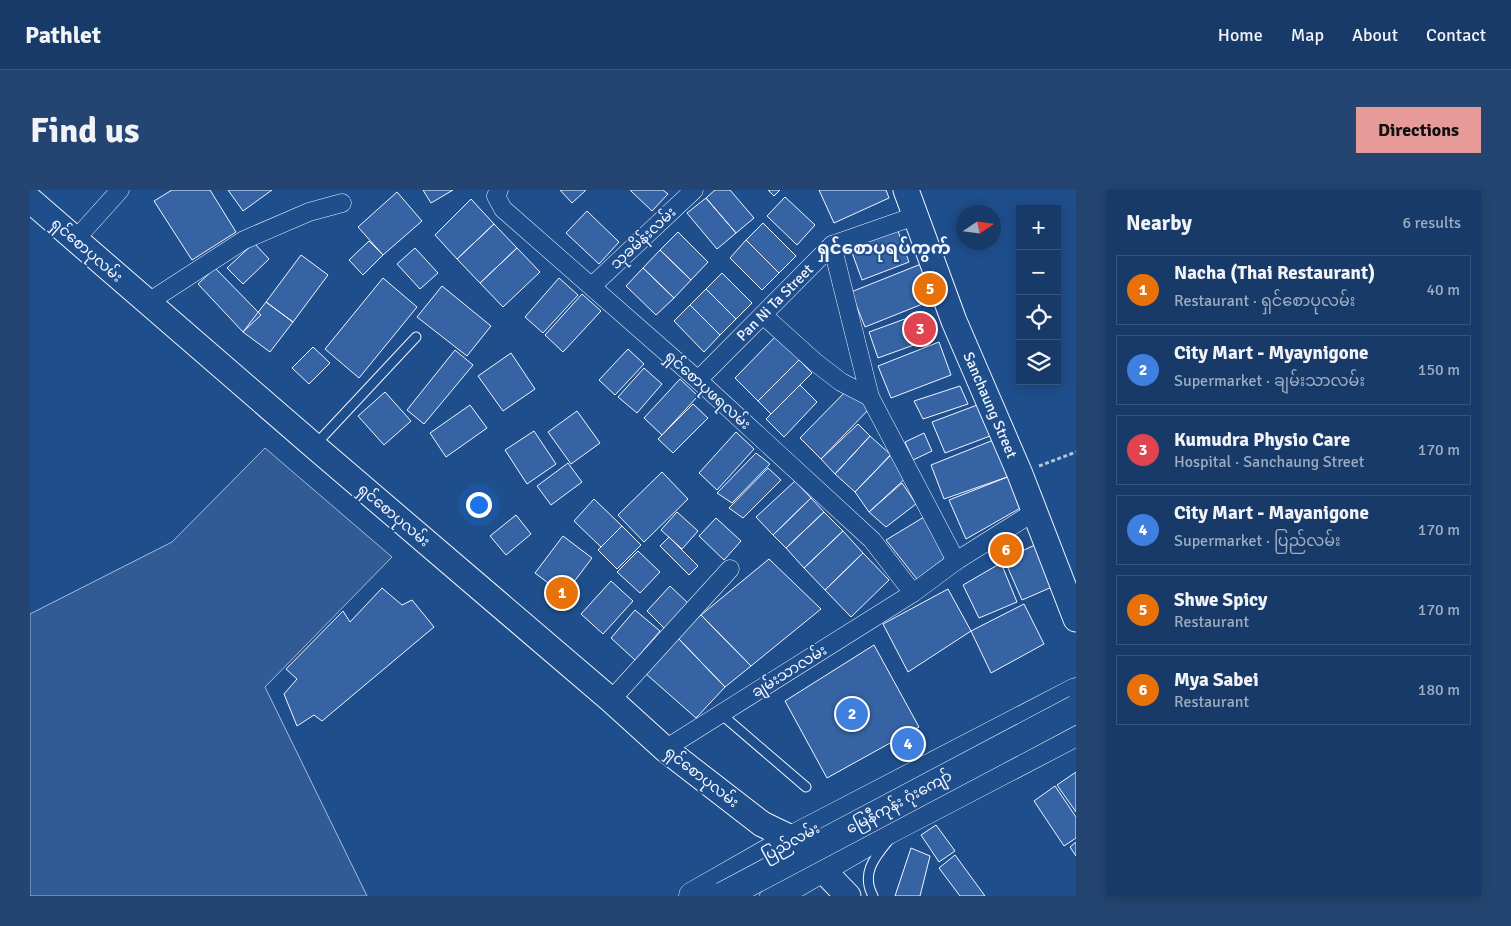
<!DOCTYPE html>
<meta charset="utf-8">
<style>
:root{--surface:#173a69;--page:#244571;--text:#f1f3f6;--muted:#9eadc0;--line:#36547d;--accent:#e69b98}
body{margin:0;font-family:Signika,"Noto Sans Myanmar",sans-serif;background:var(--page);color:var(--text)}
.controls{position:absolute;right:15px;top:15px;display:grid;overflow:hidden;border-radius:0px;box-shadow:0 2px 12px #0003}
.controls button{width:45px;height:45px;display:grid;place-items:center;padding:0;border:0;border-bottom:1px solid var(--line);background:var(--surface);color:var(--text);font:25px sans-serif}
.compass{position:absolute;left:926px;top:15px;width:45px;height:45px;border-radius:50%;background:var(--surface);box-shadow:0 2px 12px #0003;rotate:77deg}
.you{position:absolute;left:448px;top:314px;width:18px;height:18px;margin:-12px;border:4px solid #fff;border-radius:50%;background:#1a73e8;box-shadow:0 0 0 8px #1a73e833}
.badge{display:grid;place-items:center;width:32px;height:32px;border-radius:50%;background:var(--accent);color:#fff;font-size:16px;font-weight:700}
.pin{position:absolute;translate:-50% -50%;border:2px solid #fff;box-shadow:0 1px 5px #0006}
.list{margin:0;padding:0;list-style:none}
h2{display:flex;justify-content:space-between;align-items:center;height:65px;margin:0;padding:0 20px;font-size:21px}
h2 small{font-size:16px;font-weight:400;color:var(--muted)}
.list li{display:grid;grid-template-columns:32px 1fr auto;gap:15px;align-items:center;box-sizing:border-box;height:70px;margin:0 10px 10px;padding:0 10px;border:1px solid var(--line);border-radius:0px}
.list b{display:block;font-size:19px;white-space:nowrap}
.list p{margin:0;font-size:16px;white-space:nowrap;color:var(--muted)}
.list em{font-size:16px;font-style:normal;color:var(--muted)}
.icon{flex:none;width:28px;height:28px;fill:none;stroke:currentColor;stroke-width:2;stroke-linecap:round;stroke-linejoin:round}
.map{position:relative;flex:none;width:1046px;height:706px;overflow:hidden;border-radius:0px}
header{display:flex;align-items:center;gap:30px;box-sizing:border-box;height:70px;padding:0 25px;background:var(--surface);border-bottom:1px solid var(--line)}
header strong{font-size:24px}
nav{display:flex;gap:28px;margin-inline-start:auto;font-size:18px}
.intro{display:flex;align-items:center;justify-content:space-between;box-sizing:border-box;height:120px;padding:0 30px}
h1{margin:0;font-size:35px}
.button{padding:12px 22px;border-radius:0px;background:var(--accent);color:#111;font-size:18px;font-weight:700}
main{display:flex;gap:30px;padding:0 30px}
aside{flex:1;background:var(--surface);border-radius:0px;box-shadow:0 2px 12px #0003}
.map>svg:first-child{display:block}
</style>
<header>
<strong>Pathlet</strong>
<nav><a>Home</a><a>Map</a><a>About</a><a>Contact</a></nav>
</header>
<div class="intro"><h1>Find us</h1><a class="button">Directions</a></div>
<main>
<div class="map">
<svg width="1046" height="706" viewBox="0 0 1046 706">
<rect width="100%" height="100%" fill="#1f4e8c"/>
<path fill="#305b95" stroke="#a8bbd7" d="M235,258l127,109 -127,130 102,209h-337v-282l142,-72z"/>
<path fill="#3563a3" stroke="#f2f6ff" d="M142,0h38l26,42 -44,28 -38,-59z
M198,0h44l-29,21z
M393,0h30l-22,13z
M530,0h26l-14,13z
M600,0h33l5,4 -16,17z
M685,0h15l24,28 -18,15 -30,-35z
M738,0h12l-6,6z
M789,0h67l3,8 -55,25z
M367,2l25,29 -39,34 -25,-28z
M755,7l30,28 -18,20 -30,-29z
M676,8l30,35 -19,16 -30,-36z
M441,9l23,25 -37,35 -22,-24z
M557,21l32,31 -20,22 -33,-31z
M733,33l33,33 -17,17 -33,-33z
M464,34l23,24 -37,35 -23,-24z
M868,41l11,31 -47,18 -12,-33z
M648,42l30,30 -17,18 -31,-30z
M716,50l33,33 -17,17 -32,-32z
M339,51l14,14 -20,20 -14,-15z
M224,53l15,16 -26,25 -16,-16z
M385,58l23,25 -18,16 -23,-25z
M487,58l23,24 -37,35 -23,-24z
M630,60l31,30 -17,18 -31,-30z
M271,65l27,20 -35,47 -27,-20z
M891,74l14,35 -70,28 -14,-35z
M185,78l46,47 -18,17 -45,-48z
M613,78l31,30 -18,17 -30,-29z
M692,83l30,30 -16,16 -30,-30z
M353,88l34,29 -58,71 -34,-29z
M529,88l19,17 -35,38 -18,-16z
M412,96l49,40 -24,30 -50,-39z
M676,99l30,30 -16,16 -30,-30z
M552,104l19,17 -38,41 -18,-17z
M236,112l27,20 -23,30 -27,-20z
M660,115l30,30 -16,17 -30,-31z
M894,122l9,26 -55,20 -9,-26z
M748,144l24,23 -44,44 -23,-23z
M909,152l12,33 -60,23 -13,-32z
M283,157l17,16 -21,21 -17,-16z
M598,159l16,15 -29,31 -16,-15z
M425,160l18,15 -49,59 -17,-14z
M481,163l24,36 -32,22 -25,-35z
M769,170l13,13 -41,41 -13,-13z
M614,178l18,16 -25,29 -19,-16z
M650,189l18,17 -36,39 -18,-17z
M770,195l17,17 -33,35 -18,-18z
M930,196l8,18 -45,15 -9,-18z
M819,198l20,21 -48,50 -21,-21z
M355,202l26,29 -27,24 -26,-29z
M663,214l15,14 -35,35 -15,-14z
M950,214l10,32 -45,17 -13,-31z
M440,215l17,23 -41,29 -16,-24z
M547,221l23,32 -29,21 -23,-32z
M828,234l12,12 -35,38 -14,-15z
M504,241l22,33 -29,20 -22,-34z
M706,242l18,17 -37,41 -18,-17z
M894,243l8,18 -19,9 -8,-18z
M840,246l21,19 -36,37 -20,-18z
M966,249l14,37 -66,23 -13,-34z
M864,261l14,25 -39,36 -14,-20z
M726,263l14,11 -38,39 -15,-10z
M538,273l14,19 -31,23 -14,-19z
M738,278l13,12 -38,38 -14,-10z
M632,282l26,27 -44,43 -26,-27z
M980,286l14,30 -58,33 -17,-39z
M765,291l16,17 -38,37 -17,-18z
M872,293l14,21 -30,23 -17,-15z
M781,308l13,14 -38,36 -13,-13z
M564,309l28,27 -21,21 -27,-26z
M647,322l21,19 -16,18 -21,-19z
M794,322l19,19 -39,37 -18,-20z
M486,325l15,19 -25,21 -16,-19z
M894,327l22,40 -29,22 -31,-39z
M686,328l25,23 -17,19 -25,-24z
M592,336l19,19 -24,24 -19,-19z
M813,341l20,22 -38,37 -21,-22z
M533,346l29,22 -28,37 -29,-22z
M639,347l29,29 -9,9 -29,-29z
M1005,355l17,42 -30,13 -18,-41z
M608,361l22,21 -20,21 -23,-21z
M833,363l26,27 -38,37 -26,-27z
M739,369l52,50 -70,57 -50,-51z
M971,373l16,39 -38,16 -16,-33z
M581,391l22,20 -30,33 -22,-20z
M640,396l20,19 -24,25 -19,-19z
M352,398l20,17 10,-5 22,27 -112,94 -8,-6 -17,11 -13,-32 13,-15 -11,-10 57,-58 7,11z
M918,399l23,42 -63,41 -25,-48z
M994,414l20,40 -53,29 -20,-42z
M605,420l25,21 -25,29 -24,-22z
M671,425l50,51 -26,21 -47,-49z
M648,448l47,49 -29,31 -51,-45z
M844,455l45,82 -92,51 -42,-77z
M1046,582v40l-19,-27z
M1025,596l21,31v21l-12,8 -30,-45z
M906,635l19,26 -16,11 -18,-27z
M1046,652v14l-6,-9z
M881,658l19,8 -10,40h-25z
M925,665l30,41h-25l-21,-28z"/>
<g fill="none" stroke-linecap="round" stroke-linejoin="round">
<g stroke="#f2f6ff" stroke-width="11">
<path id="lane" d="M286,254l100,-107
M691,524l85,73
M843,706c-12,-22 1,-38 15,-55"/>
</g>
<g stroke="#f2f6ff" stroke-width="19">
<g id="street">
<path d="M469,0l-3,6 7,13 195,171 174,160 41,53"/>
<path d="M45,50l45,-50"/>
<path d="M802,55l38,152 86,164"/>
<path d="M562,96l102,-96"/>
<path d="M117,113l97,-63 65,-28 33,-9"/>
<path d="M733,125l52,47 26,20 29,15"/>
<path id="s1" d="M668,190l134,-135 83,-29"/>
<path d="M581,510l119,-131"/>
<path d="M635,559l248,-156 43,-32 78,-49"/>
</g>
</g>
<g stroke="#f2f6ff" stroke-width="27">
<g id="secondary">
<path id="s2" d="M876,0l48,131 66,153 56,145"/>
<path d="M0,10l284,246 297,254 54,49 97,75 31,15 55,57"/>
</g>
</g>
<g stroke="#f2f6ff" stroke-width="29">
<path id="primary" d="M663,706l100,-57 283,-147
M744,706l114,-66 188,-98"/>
</g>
<path stroke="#b3c4dc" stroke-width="3" stroke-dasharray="4 2.5" stroke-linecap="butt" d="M1009,276l37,-14"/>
<use href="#lane" stroke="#1f4e8c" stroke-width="9"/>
<use href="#street" stroke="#1f4e8c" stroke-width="18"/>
<use href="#secondary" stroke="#1f4e8c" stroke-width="25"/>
<use href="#primary" stroke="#1f4e8c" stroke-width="28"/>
<g stroke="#f2f6ff" stroke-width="29" stroke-linecap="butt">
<path id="highway-bridge" d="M693,706l353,-187"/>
</g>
<use href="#highway-bridge" stroke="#1f4e8c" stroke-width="28"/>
</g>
<g text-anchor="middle" stroke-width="4" stroke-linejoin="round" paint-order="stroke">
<g font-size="15" fill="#f2f6ff" stroke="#1f4e8c">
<text transform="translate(613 48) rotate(-43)" y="5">သုခမိန်းလမ်း</text>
<text transform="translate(57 60) rotate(41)" y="5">ရှင်စောပုလမ်း</text>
<text dy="5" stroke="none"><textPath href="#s1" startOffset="109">Pan Ni Ta Street</textPath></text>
<text transform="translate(678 200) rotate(42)" y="5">ရှင်စောပုဖရလမ်း</text>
<text dy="5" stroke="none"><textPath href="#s2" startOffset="231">Sanchaung Street</textPath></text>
<text transform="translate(364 325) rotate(40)" y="5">ရှင်စောပုလမ်း</text>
<text transform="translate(759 481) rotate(-32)" y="5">ချမ်းသာလမ်း</text>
<text transform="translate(672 587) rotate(38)" y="5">ရှင်စောပုလမ်း</text>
<text transform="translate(869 612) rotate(-28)" y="5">မြေနီကုန်း ဂုံးကျော်</text>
<text transform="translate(761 652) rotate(-29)" y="5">ပြည်လမ်း</text>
</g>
<g font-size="18" font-weight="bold" fill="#f2f6ff" stroke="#1f4e8c">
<text x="854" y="64">ရှင်စောပုရပ်ကွက်</text>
</g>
</g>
</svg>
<div class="controls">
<button>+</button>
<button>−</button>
<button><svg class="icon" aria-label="locate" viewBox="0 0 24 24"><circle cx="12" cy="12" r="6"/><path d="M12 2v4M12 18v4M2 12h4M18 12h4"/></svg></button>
<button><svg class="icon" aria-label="layers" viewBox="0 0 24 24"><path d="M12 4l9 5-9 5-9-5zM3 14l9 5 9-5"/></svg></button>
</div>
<svg class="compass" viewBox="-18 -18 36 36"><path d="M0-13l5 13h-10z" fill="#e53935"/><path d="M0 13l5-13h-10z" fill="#9eadc0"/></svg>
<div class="you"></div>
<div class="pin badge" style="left:532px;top:403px;background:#e8710a">1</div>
<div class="pin badge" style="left:822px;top:524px;background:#3f7fe0">2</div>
<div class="pin badge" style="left:890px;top:139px;background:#e0444e">3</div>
<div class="pin badge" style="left:878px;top:554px;background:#3f7fe0">4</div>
<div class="pin badge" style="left:900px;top:99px;background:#e8710a">5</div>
<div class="pin badge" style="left:976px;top:360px;background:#e8710a">6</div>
</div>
<aside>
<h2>Nearby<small>6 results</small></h2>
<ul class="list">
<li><span class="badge" style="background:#e8710a">1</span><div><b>Nacha (Thai Restaurant)</b><p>Restaurant · ရှင်စောပုလမ်း</p></div><em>40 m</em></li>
<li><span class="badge" style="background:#3f7fe0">2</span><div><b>City Mart - Myaynigone</b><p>Supermarket · ချမ်းသာလမ်း</p></div><em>150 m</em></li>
<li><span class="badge" style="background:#e0444e">3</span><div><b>Kumudra Physio Care</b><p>Hospital · Sanchaung Street</p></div><em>170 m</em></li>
<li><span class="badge" style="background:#3f7fe0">4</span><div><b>City Mart - Mayanigone</b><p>Supermarket · ပြည်လမ်း</p></div><em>170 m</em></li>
<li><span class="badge" style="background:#e8710a">5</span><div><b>Shwe Spicy</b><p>Restaurant</p></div><em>170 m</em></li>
<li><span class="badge" style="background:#e8710a">6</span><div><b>Mya Sabei</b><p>Restaurant</p></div><em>180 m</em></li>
</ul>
</aside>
</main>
